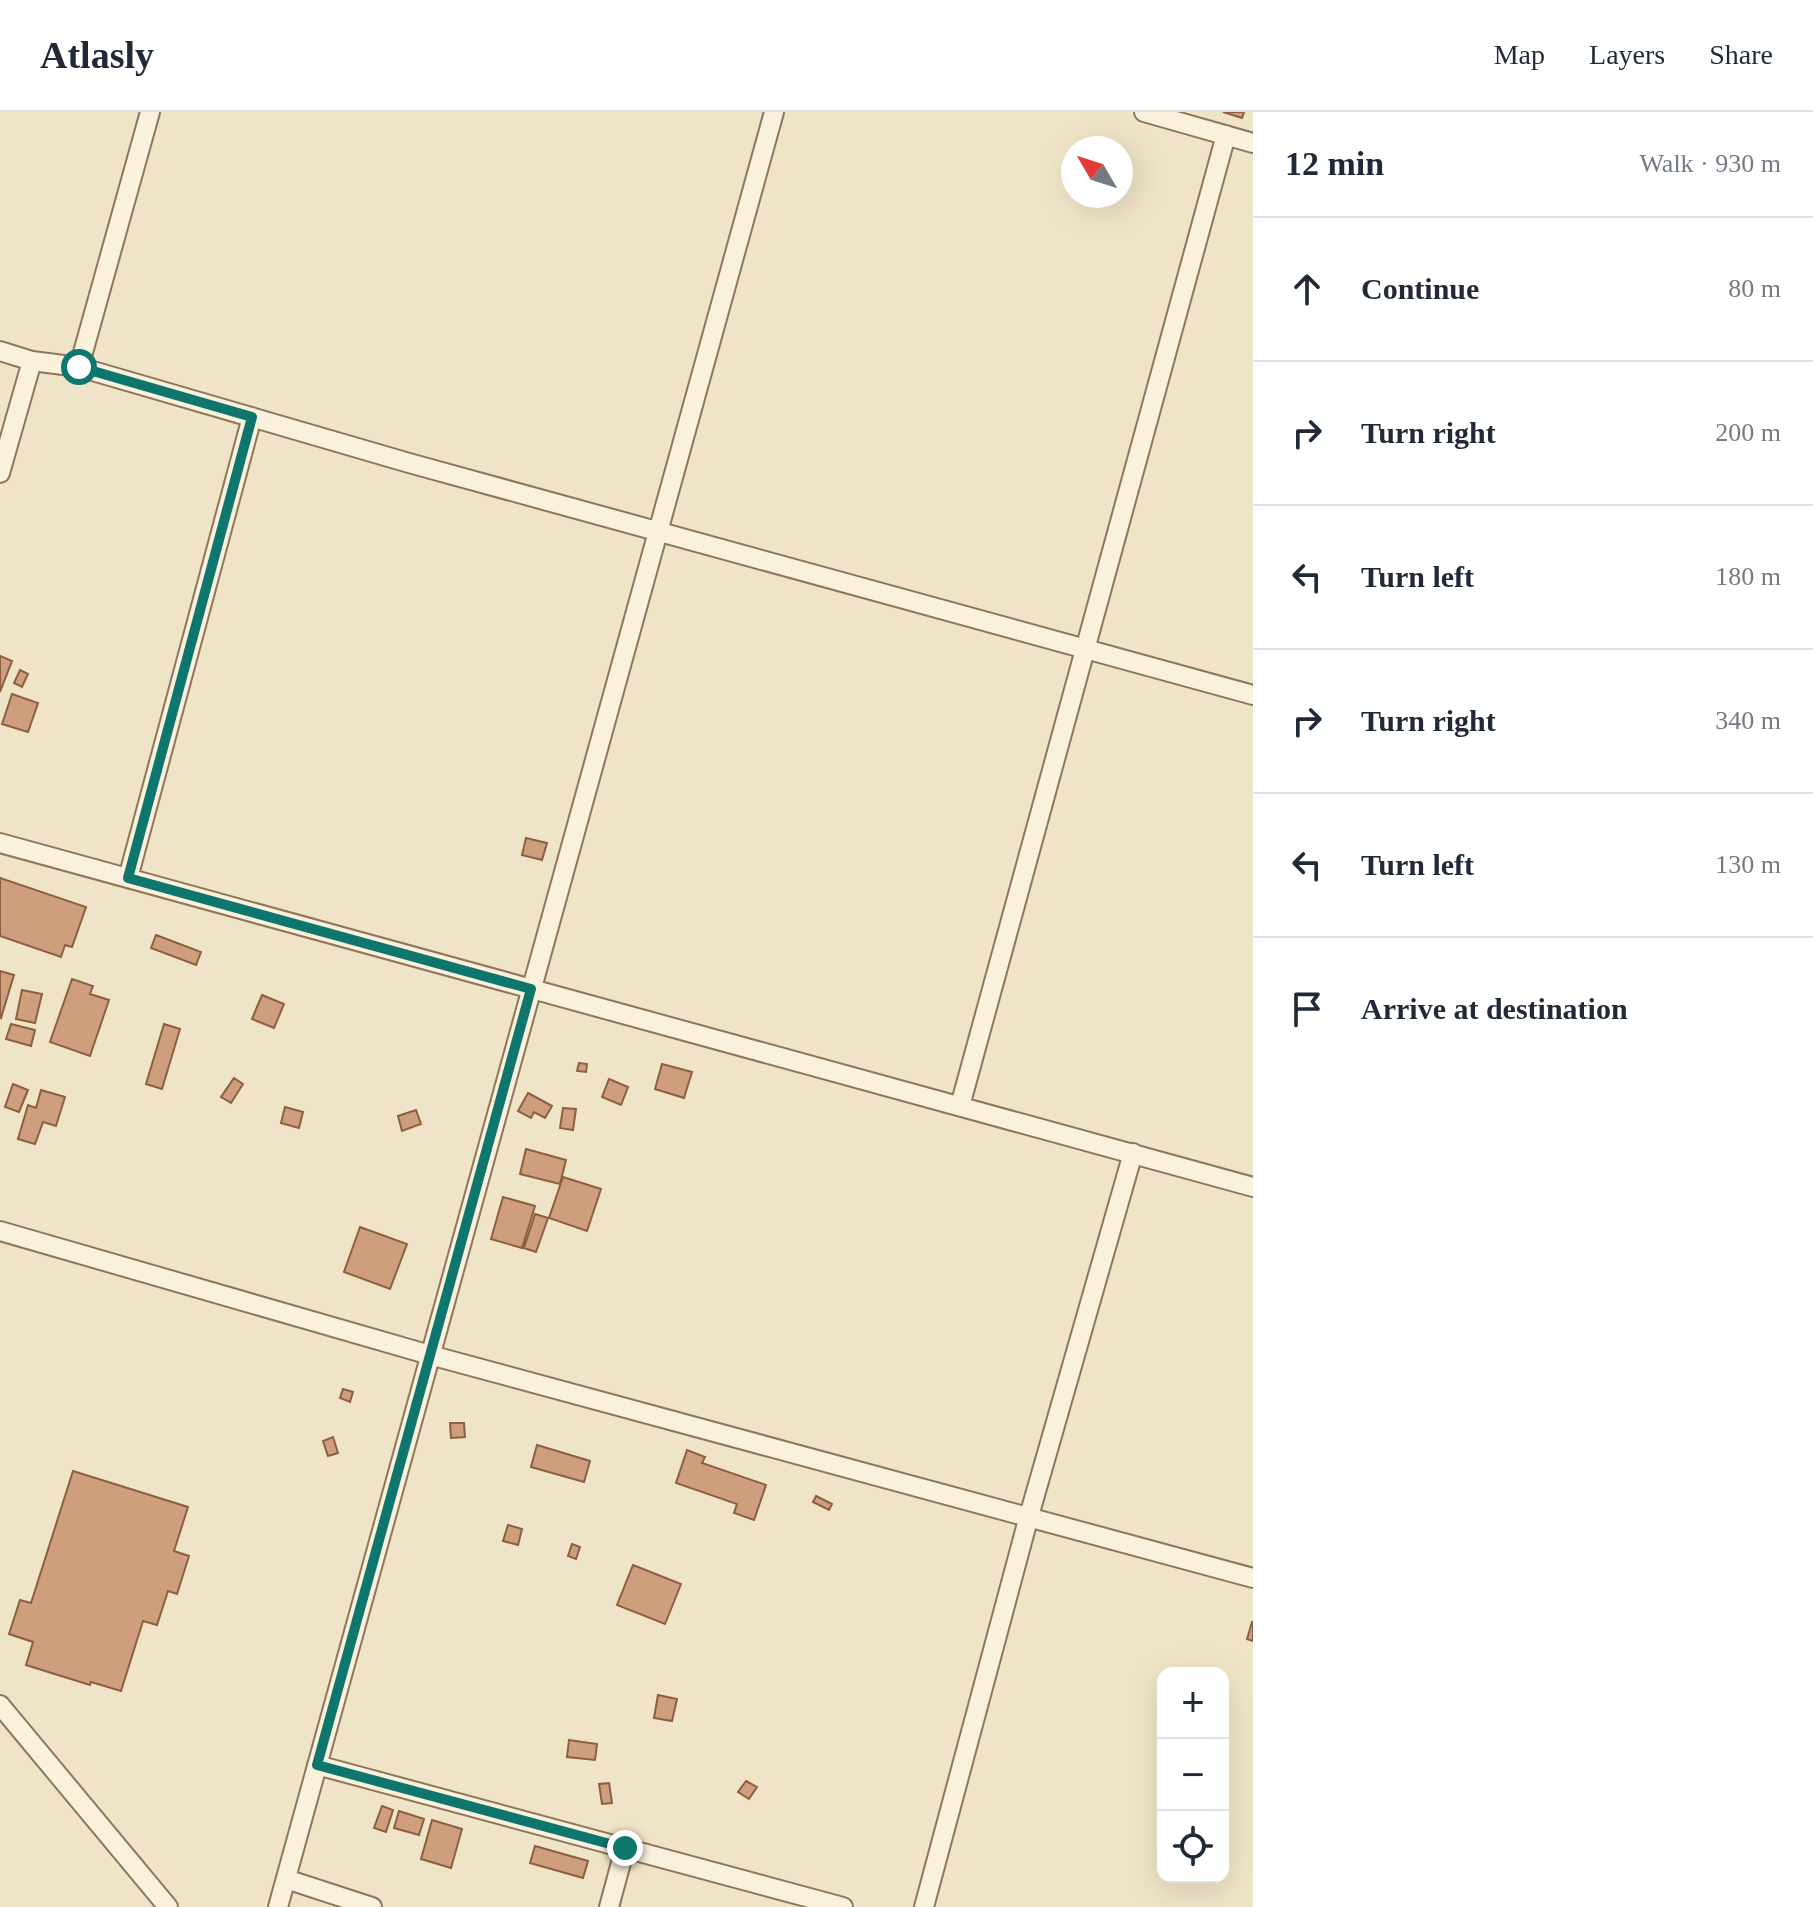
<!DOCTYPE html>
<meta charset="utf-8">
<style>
:root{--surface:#fff;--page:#f2f2f3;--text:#1f2937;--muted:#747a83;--line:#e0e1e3}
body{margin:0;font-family:Georgia,serif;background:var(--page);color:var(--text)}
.controls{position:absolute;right:24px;bottom:24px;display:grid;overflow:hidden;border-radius:16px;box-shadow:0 8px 32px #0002}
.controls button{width:72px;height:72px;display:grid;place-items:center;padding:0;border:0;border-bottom:2px solid var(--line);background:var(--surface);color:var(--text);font:40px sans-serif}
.compass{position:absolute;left:1061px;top:24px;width:72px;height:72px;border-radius:50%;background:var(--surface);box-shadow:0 8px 32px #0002;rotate:309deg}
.stop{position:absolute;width:24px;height:24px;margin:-18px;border:6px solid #0f766e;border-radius:50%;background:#fff}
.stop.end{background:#0f766e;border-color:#fff;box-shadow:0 2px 8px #0008}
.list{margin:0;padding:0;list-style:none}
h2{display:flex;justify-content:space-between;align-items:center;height:104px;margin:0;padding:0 32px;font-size:34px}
h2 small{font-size:26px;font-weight:400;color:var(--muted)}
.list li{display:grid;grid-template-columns:52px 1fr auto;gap:24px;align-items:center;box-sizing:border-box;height:144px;padding:0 32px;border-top:2px solid var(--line)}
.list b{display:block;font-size:30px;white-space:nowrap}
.list em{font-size:26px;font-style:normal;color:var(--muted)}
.icon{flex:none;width:44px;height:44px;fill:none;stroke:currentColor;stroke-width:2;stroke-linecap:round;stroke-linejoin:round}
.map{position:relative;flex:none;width:1253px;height:1795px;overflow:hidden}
header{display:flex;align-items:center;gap:48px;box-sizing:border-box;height:112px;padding:0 40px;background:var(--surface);border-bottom:2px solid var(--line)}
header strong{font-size:38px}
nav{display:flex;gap:44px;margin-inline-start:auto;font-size:28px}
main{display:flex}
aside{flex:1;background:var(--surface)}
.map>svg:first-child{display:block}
</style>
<header>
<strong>Atlasly</strong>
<nav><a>Map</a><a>Layers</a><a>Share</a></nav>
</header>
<main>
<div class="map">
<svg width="1253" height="1795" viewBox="0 0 1253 1795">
<rect width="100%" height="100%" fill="#f0e4c8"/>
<path fill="#cf9f7d" stroke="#8d5f41" stroke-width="2" d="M1223,0h21l-2,6z
M0,544l12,5 -12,31z
M20,558l8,4 -6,13 -8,-4z
M12,582l26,9 -10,29 -26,-8z
M526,726l21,5 -5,17 -20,-5z
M0,766l86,29 -14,40 -7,-2 -4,12 -61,-21z
M156,823l45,17 -5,13 -45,-17z
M0,859l14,4 -13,43 -1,-1z
M72,867l21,7 -3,8 19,6 -19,56 -40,-14z
M22,878l20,4 -7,29 -19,-4z
M262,883l22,9 -10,24 -22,-9z
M11,912l24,6 -4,16 -25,-7z
M164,912l16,5 -18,60 -16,-5z
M579,951l8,1 -1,8 -9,-1z
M662,952l30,8 -8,26 -29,-9z
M234,966l9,6 -12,19 -10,-6z
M609,967l19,8 -7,18 -19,-8z
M13,972l15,6 -9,22 -14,-5z
M41,978l24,7 -9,29 -13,-4 -8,22 -17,-5 10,-34 8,3z
M528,981l24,13 -7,12 -11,-6 -3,6 -13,-7z
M285,995l18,5 -4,16 -18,-5z
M563,996l13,1 -3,21 -13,-2z
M416,998l5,14 -19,7 -4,-15z
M526,1037l40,11 -6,24 -40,-10z
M563,1065l38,12 -14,42 -38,-13z
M503,1085l32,9 -13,42 -31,-9z
M535,1102l13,4 -12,34 -12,-4z
M360,1115l47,17 -17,45 -46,-17z
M343,1277l10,3 -3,10 -10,-4z
M450,1311h14l1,14 -14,1z
M333,1325l5,16 -10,3 -5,-15z
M537,1333l53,16 -6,21 -53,-15z
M687,1338l18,7 -3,6 64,22 -12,35 -20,-7 3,-9 -61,-21z
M73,1359l115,36 -14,44 15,5 -12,38 -9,-3 -11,34 -14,-4 -22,70 -30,-9 -1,3 -64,-20 7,-23 -24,-8 11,-34 11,3z
M816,1384l16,8 -3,6 -16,-8z
M508,1413l14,4 -4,16 -15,-4z
M572,1432l8,3 -4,12 -8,-3z
M633,1453l48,19 -16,40 -48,-19z
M1252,1510h1v19l-6,-2z
M658,1583l19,4 -5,22 -18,-3z
M569,1628l28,4 -2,16 -28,-3z
M746,1669l11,6 -8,12 -11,-7z
M609,1671l3,20 -10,1 -3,-20z
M382,1694l11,4 -7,22 -12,-4z
M399,1699l25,8 -5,16 -25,-7z
M432,1708l30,9 -11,39 -30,-9z
M535,1734l53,15 -5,17 -53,-15z"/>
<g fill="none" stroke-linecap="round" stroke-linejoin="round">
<g stroke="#8d765c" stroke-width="22">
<path id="minor" d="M1144,0l109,31
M0,239l32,10
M79,255l71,-255
M0,361l32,-112 47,6 330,96 844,232
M0,731l1253,344
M128,766l124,-461
M960,994l266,-971
M0,1119l430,124 823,223
M0,1593l168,202
M317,1653l526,142
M286,1767l86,28
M278,1795l496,-1795
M609,1795l16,-59
M924,1795l105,-391 104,-363"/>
</g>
<use href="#minor" stroke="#faf1dc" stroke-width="18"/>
</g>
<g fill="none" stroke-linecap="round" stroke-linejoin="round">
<path stroke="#0f766e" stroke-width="10" d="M79,255l173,50 -124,461 403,111 -214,776 308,83"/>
</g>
</svg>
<div class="controls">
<button>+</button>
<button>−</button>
<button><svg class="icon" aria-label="locate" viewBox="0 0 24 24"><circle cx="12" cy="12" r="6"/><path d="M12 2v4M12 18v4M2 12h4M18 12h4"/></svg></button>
</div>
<svg class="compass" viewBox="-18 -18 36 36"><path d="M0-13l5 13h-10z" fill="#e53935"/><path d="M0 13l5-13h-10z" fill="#747a83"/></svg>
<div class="stop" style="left:79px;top:255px"></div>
<div class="stop end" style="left:625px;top:1736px"></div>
</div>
<aside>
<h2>12 min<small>Walk · 930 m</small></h2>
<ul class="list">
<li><svg class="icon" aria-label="ahead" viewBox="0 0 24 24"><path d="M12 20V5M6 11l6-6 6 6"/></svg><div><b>Continue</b></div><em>80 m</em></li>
<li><svg class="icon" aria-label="right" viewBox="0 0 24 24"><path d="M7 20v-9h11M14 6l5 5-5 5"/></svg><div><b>Turn right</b></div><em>200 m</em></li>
<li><svg class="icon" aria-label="left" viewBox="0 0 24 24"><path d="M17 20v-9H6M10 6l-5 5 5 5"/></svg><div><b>Turn left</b></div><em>180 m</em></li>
<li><svg class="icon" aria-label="right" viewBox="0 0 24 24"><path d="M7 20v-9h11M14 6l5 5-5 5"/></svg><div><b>Turn right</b></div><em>340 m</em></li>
<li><svg class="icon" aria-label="left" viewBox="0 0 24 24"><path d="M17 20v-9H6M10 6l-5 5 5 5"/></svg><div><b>Turn left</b></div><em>130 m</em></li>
<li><svg class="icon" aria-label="arrive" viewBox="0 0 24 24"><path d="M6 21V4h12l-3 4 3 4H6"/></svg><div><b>Arrive at destination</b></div></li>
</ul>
</aside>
</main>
